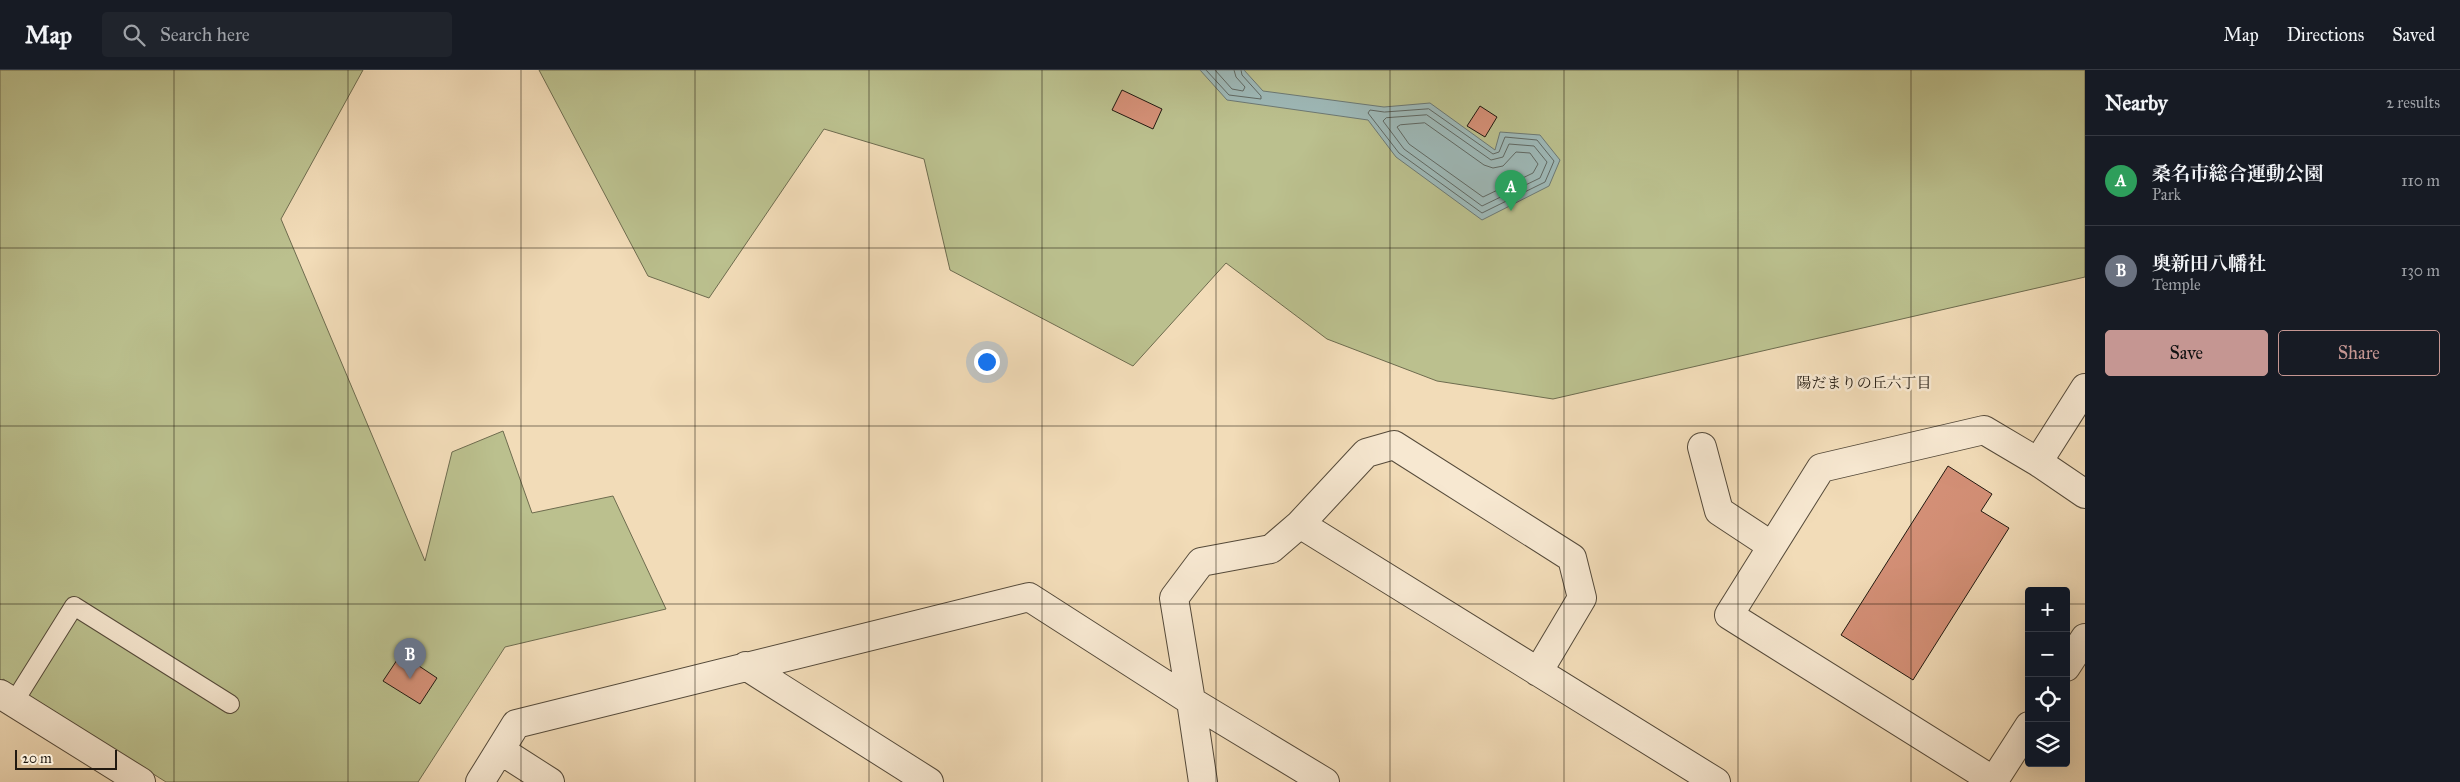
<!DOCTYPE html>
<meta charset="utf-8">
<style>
:root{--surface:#171b24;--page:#20242c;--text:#f1f3f6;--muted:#9ea1a6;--line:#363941;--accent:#c59692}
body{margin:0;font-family:"IM FELL Great Primer","Noto Serif JP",serif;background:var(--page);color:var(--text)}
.controls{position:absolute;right:15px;bottom:15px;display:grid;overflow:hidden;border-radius:5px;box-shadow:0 5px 20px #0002}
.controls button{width:45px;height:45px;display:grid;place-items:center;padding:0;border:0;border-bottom:1px solid var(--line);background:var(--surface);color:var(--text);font:25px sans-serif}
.scale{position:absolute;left:15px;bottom:12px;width:102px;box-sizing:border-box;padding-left:5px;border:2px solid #211910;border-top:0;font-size:14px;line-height:18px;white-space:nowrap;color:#211910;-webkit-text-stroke:4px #f7e8d1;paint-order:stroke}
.you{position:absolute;left:986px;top:291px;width:18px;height:18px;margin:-12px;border:4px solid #fff;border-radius:50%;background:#1a73e8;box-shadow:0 0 0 8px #1a73e833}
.badge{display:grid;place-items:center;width:32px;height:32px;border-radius:50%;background:var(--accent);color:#fff;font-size:16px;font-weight:700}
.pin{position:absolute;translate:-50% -41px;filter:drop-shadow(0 1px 2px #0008)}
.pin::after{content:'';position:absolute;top:26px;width:18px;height:15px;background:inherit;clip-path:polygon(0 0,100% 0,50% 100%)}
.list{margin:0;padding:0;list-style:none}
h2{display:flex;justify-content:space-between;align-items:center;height:65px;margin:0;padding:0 20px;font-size:21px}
h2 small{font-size:16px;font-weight:400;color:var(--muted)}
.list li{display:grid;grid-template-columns:32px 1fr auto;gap:15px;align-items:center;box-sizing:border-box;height:90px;padding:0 20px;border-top:1px solid var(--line)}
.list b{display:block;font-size:19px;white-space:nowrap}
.list p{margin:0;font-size:16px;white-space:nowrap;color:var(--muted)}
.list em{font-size:16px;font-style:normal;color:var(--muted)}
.actions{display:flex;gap:10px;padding:15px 20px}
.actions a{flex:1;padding:11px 0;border:1px solid var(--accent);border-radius:5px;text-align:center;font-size:18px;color:var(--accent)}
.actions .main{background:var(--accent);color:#111}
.icon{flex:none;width:28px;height:28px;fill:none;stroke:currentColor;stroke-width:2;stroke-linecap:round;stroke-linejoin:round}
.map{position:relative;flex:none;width:2085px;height:712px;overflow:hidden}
header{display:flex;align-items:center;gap:30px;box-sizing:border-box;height:70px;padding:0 25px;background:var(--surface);border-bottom:1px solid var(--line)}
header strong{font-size:24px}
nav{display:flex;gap:28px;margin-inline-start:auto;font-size:18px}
.search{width:350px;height:45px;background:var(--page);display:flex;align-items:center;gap:12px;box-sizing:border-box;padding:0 18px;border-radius:5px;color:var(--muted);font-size:19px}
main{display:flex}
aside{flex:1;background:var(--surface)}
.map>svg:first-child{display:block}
</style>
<header>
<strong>Map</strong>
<div class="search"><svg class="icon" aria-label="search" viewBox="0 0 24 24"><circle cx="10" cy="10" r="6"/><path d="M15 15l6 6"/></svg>Search here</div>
<nav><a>Map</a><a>Directions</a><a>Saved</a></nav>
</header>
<main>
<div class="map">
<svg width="2085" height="712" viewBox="0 0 2085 712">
<rect width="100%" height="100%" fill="#f2dcb8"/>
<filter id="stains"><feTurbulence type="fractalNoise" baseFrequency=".004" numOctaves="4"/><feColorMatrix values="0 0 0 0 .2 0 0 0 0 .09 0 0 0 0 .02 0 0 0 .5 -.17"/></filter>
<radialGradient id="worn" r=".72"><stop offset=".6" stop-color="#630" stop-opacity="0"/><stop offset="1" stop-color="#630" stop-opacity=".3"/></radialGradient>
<path fill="#bbc08e" stroke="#6e6c4f" d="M0,0h363l-82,149 144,342 27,-109 51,-21 29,82 81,-17 53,113 -161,38 -87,135h-252l-163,-103 -3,4z
M539,0h1546v207l-532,122 -116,-18 -110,-42 -101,-76 -93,103 -183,-96 -26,-111 -100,-30 -115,169 -61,-22z"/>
<path fill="#9eb9b8" stroke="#6c7975" d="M1200,0h44l19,21 121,16 46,-4 65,47 5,-18 40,3 20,25 -11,26 -67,34 -86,-63 -28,-37 -141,-20z"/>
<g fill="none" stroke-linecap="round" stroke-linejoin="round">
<path stroke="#606964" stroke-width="1" d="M1206,0l23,25 32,4v-3l-19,-21 -1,-5
M1215,0l17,19 11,2 2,-4 -9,-10 -2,-7
M1429,39l64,45 6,-2 6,-15 32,3 17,21 -9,21 -63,31 -83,-60 -31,-40 2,-3 14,2z
M1427,45l64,45 12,-3 6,-13 25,2 13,16 -7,16 -58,28 -78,-57 -21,-28 3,-3z
M1425,53l59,42 9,3 10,-2 13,-14 14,1 8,11 -5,9 -50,24 -74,-53 -12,-17 3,-2z"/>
</g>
<path fill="#d49077" stroke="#211910" d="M1122,20l40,19 -9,20 -41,-19z
M1480,36l17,11 -12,20 -18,-11z
M1948,396l44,28 -11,17 28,17 -96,152 -72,-45z
M401,584l36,24 -17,26 -37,-23z"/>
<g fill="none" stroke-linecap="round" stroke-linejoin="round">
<g stroke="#554a3a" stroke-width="20">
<path id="service" d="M14,632l60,-96 156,98"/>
</g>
<g stroke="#554a3a" stroke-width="30">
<path id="minor" d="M1702,377l17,64 53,35
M2038,392l47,-74
M1300,454l66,-71 28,-8 178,113 10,40 -44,74
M746,596l183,116
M0,624l141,88
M1191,631l134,81
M1191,631l12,81
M500,680l50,32
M1994,711l-265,-166 92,-147 163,-38 54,32 47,32
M480,712l36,-58 513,-127 162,104 -17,-103 27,-36 70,-13 29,-25 416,258"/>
</g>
<g stroke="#554a3a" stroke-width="30">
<path id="tertiary" d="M2066,597l19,-29
M1993,712l36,-56"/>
</g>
<use href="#service" stroke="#f7e8d1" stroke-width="18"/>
<use href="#minor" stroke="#f7e8d1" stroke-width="28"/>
<use href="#tertiary" stroke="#f7e8d1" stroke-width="28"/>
</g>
<path fill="none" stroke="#211910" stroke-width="1" stroke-opacity="0.55" d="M174,0v712M348,0v712M521,0v712M695,0v712M869,0v712M1042,0v712M1216,0v712M1390,0v712M1564,0v712M1738,0v712M1911,0v712M0,178h2085M0,356h2085M0,534h2029M2066,534h19"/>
<g text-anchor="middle" stroke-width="5" stroke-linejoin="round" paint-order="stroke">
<g font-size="15" fill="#211910" stroke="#f7e8d1">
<text x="1864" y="318">陽だまりの丘六丁目</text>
</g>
</g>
<rect width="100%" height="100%" filter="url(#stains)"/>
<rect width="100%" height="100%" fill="url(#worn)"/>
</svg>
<div class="controls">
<button>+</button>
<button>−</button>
<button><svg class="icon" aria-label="locate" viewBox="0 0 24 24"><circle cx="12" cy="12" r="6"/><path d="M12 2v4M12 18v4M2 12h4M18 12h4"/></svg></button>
<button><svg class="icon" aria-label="layers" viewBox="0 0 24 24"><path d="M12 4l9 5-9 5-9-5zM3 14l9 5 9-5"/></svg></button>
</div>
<div class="scale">20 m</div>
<div class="you"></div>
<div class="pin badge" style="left:1511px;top:141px;background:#2e9e5b">A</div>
<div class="pin badge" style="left:410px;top:609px;background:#6b7280">B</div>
</div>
<aside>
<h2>Nearby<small>2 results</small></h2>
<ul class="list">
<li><span class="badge" style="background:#2e9e5b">A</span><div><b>桑名市総合運動公園</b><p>Park</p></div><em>110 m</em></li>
<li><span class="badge" style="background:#6b7280">B</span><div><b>奥新田八幡社</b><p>Temple</p></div><em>130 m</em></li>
</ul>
<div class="actions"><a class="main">Save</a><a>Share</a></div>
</aside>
</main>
